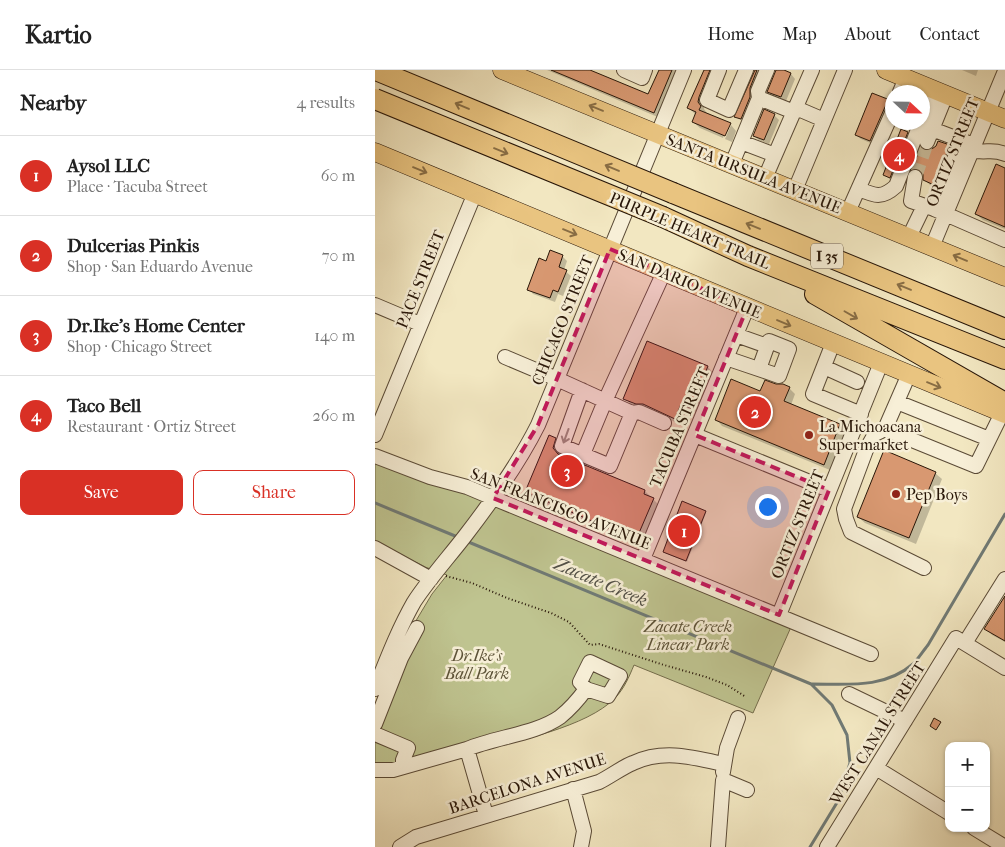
<!DOCTYPE html>
<meta charset="utf-8">
<style>
:root{--surface:#fff;--page:#f2f2f2;--text:#222;--muted:#767676;--line:#e0e0e0;--accent:#d93025}
body{margin:0;font-family:"IM FELL French Canon",serif;background:var(--page);color:var(--text)}
.controls{position:absolute;right:15px;bottom:15px;display:grid;overflow:hidden;border-radius:10px;box-shadow:0 1px 4px #0004}
.controls button{width:45px;height:45px;display:grid;place-items:center;padding:0;border:0;border-bottom:1px solid var(--line);background:var(--surface);color:var(--text);font:25px sans-serif}
.compass{position:absolute;left:510px;top:15px;width:45px;height:45px;border-radius:50%;background:var(--surface);box-shadow:0 1px 4px #0004;rotate:112deg}
.you{position:absolute;left:392px;top:436px;width:18px;height:18px;margin:-12px;border:4px solid #fff;border-radius:50%;background:#1a73e8;box-shadow:0 0 0 8px #1a73e833}
.badge{display:grid;place-items:center;width:32px;height:32px;border-radius:50%;background:var(--accent);color:#fff;font-size:16px;font-weight:700}
.pin{position:absolute;translate:-50% -50%;border:2px solid #fff;box-shadow:0 1px 5px #0006}
.list{margin:0;padding:0;list-style:none}
h2{display:flex;justify-content:space-between;align-items:center;height:65px;margin:0;padding:0 20px;font-size:21px}
h2 small{font-size:16px;font-weight:400;color:var(--muted)}
.list li{display:grid;grid-template-columns:32px 1fr auto;gap:15px;align-items:center;box-sizing:border-box;height:80px;padding:0 20px;border-top:1px solid var(--line)}
.list b{display:block;font-size:19px;white-space:nowrap}
.list p{margin:0;font-size:16px;white-space:nowrap;color:var(--muted)}
.list em{font-size:16px;font-style:normal;color:var(--muted)}
.actions{display:flex;gap:10px;padding:15px 20px}
.actions a{flex:1;padding:11px 0;border:1px solid var(--accent);border-radius:10px;text-align:center;font-size:18px;color:var(--accent)}
.actions .main{background:var(--accent);color:#fff}
.map{position:relative;flex:none;width:630px;height:777px;overflow:hidden}
header{display:flex;align-items:center;gap:30px;box-sizing:border-box;height:70px;padding:0 25px;background:var(--surface);border-bottom:1px solid var(--line)}
header strong{font-size:24px}
nav{display:flex;gap:28px;margin-inline-start:auto;font-size:18px}
main{display:flex}
aside{flex:1;background:var(--surface)}
.map>svg:first-child{display:block}
</style>
<header>
<strong>Kartio</strong>
<nav><a>Home</a><a>Map</a><a>About</a><a>Contact</a></nav>
</header>
<main>
<aside>
<h2>Nearby<small>4 results</small></h2>
<ul class="list">
<li><span class="badge">1</span><div><b>Aysol LLC</b><p>Place · Tacuba Street</p></div><em>60 m</em></li>
<li><span class="badge">2</span><div><b>Dulcerias Pinkis</b><p>Shop · San Eduardo Avenue</p></div><em>70 m</em></li>
<li><span class="badge">3</span><div><b>Dr.Ike's Home Center</b><p>Shop · Chicago Street</p></div><em>140 m</em></li>
<li><span class="badge">4</span><div><b>Taco Bell</b><p>Restaurant · Ortiz Street</p></div><em>260 m</em></li>
</ul>
<div class="actions"><a class="main">Save</a><a>Share</a></div>
</aside>
<div class="map">
<svg width="630" height="777" viewBox="0 0 630 777">
<rect width="100%" height="100%" fill="#f2e7c1"/>
<filter id="stains"><feTurbulence type="fractalNoise" baseFrequency=".004" numOctaves="4"/><feColorMatrix values="0 0 0 0 .2 0 0 0 0 .09 0 0 0 0 .02 0 0 0 .5 -.17"/></filter>
<radialGradient id="worn" r=".72"><stop offset=".6" stop-color="#630" stop-opacity="0"/><stop offset="1" stop-color="#630" stop-opacity=".3"/></radialGradient>
<path fill="#bfc490" stroke="#746d4c" d="M0,392l93,31 323,134 -38,86 -119,-48c-5,12 -10,24 -19,33 -28,29 -99,43 -139,54l-3,-12 -82,24 -16,-1v-49l33,-80 24,-40 15,-19 -22,-8 -50,-26z"/>
<path fill="#0003" d="M172,0h39l63,26 11,-26h20l-20,48z
M330,0h15l-15,34 -1,5 3,4 24,12h-3l-5,13 -23,-10 -7,-6 2,-8 -6,-6z
M381,0h9l-19,53 -10,-6z
M401,0h5l10,4 4,5 -9,22 -13,-5 -4,-4z
M587,0h16l-2,6z
M497,24l17,7 4,3 -18,41 -14,-6 -5,-4z
M399,45l5,5 -10,24 -10,-4 -5,-4z
M356,55l5,6 -4,11 -7,-3z
M532,63l5,4 -17,45 -11,-7z
M564,72l11,5 6,6 -15,37 -10,-4 -6,-6v-5h-5l-6,-7 14,-16 9,-5z
M630,99v60l-22,-9 -7,-6z
M176,182l12,5 4,4 -3,9 7,6 -8,20 -5,-2 -3,8 -22,-8 -4,-5 17,-26z
M272,273l61,24 6,7 -16,39 -11,-4 -6,16 -31,-15h-7l-12,-5 -6,-7z
M414,318l6,6 -4,11 49,20 6,7 -16,38 -108,-44 -6,-7 45,-26z
M180,369l6,6 -2,11 86,35 14,14 -17,40 -109,-47 -7,-6z
M560,403l7,6 -26,65 -51,-21 -7,-6z
M330,442l1,1 -19,49 -22,-9 -1,-1z
M630,528v44l-13,-7 -6,-7z"/>
<g fill="none" stroke-linecap="round" stroke-linejoin="round">
<path stroke="#707a75" stroke-width="3" d="M0,433l85,35
M91,471l345,143 21,21 15,30 3,28 -12,38 -28,46
M437,614c35,0 72,5 101,-20 5,-5 10,-13 15,-19l77,-131"/>
</g>
<path fill="#d89871" stroke="#281608" d="M176,0h39l58,24 11,-24h13l-18,43z
M329,0h6l-11,27 -1,5 3,4 -2,4 32,13 -6,13 -33,-14 4,-10 -9,-4z
M380,0h2l-7,18v9l-9,22 -7,-2z
M401,0h8l7,3 -10,24 -14,-5z
M497,23l18,7 -5,7 -15,34 -15,-6z
M389,39l11,5 -11,26 -11,-4z
M526,59l7,3 -18,46 -7,-3z
M563,71l12,4 -16,40 -11,-5v-6l-3,-4 -8,-1 8,-21 9,3 7,-5z
M621,94l9,4v59l-30,-13z
M175,180l13,5 -4,12 8,3 -9,22 -5,-2 -3,8 -23,-8 12,-32 7,3z
M272,271l61,25 -17,42 -10,-4 -6,15 -32,-15h-7l-13,-5z
M356,309l29,12 5,-11 11,4h7l7,3 -6,14 56,23 -16,41 -109,-45z
M174,365l7,3 -3,10 5,6 87,36 -1,4 10,4 -18,42 -111,-48z
M509,380l52,22 -27,66 -52,-21z
M307,431l24,10 -20,50 -23,-9z
M630,526v45l-21,-12z
M559,648l7,4 -5,8 -6,-4z"/>
<g fill="none" stroke-linecap="round" stroke-linejoin="round">
<path stroke="#cabd9c" stroke-width="14" stroke-dasharray="14 7" stroke-linecap="butt" d="M540,107l12,-35"/>
<g stroke="#5a4a36" stroke-width="16">
<path id="minor" d="M249,0l18,8 3,-8
M344,0l-12,30 22,10 17,-40
M525,22l6,-14
M384,28l-1,-7 9,-21
M421,38l28,12
M548,49l11,-29
M557,59l39,15
M366,72l34,13
M552,72l19,-47
M597,80c13,4 20,-2 33,4
M357,94l27,-66 35,14
M540,107l-4,24 23,8 71,31
M390,108l47,-108
M484,119c16,7 23,10 37,-3l25,-64
M420,120l50,-120
M559,139l28,-69
M473,142l45,-101
M534,167l15,-31
M557,177l73,-176
M0,235l45,19
M361,265l31,11
M458,273l-20,51 48,20
M130,287l52,22 75,34 7,-1 25,11
M351,288l53,18 10,-27 -20,-8 -10,28
M449,297l33,15
M534,304l-24,55 91,37 26,-53
M207,320l-20,56 48,20 22,-53
M522,332l92,37
M510,359l-10,5 -9,16 -22,59 2,10 5,13 73,36
M0,365l100,-242
M320,365l134,55
M208,384l22,-53 59,-129
M0,386l55,21 37,10 26,11 378,156
M0,478l56,31
M268,489l104,-251
M404,545l102,-252
M590,573l40,-64
M0,619c12,-30 23,-59 39,-87 15,-23 34,-44 51,-66 27,-35 53,-71 73,-111l146,-355
M474,624l56,27
M0,654l26,-66 16,-30
M0,664l33,14 -5,12v7
M92,679c28,-12 69,-15 93,-32 10,-8 18,-17 26,-28l22,7 12,-20 -30,-14 -10,20 6,7
M501,698l73,45
M0,700h18l74,-21 19,66
M348,702l4,-24 11,-30
M198,719l11,42 -3,16
M599,758l31,19
M25,777l16,-10 183,-55c12,-6 22,-14 34,-19 30,-14 59,-6 90,1
M343,777l5,-67 24,10
M452,777l129,-209 49,30"/>
</g>
<g stroke="#281608" stroke-width="19">
<path id="major" d="M127,0l503,207
M511,0l119,49
M0,82l630,262"/>
</g>
<g stroke="#281608" stroke-width="22">
<path id="highway" d="M298,123l332,136
M288,147l85,39 257,103
M440,224l190,109"/>
</g>
<path stroke="#281608" stroke-width="2" stroke-dasharray="1 2.5" stroke-linecap="butt" d="M71,506l26,7 35,15 44,15 18,9 21,23 9,-1 65,21 42,12 21,8 19,12"/>
<use href="#minor" stroke="#f7efd7" stroke-width="14"/>
<use href="#major" stroke="#e9c480" stroke-width="18"/>
<use href="#highway" stroke="#e9c480" stroke-width="20"/>
<g stroke="#281608" stroke-width="22" stroke-linecap="butt">
<path id="highway-bridge" d="M1,0l297,123
M0,29l288,118"/>
</g>
<use href="#highway-bridge" stroke="#e9c480" stroke-width="20"/>
</g>
<defs><path id="oneway-shaft" d="M-6 0H5M1.5-3L5.5 0L1.5 3" fill="none" stroke-width="1.6" stroke-linecap="round" stroke-linejoin="round" transform="scale(1.25)"/></defs>
<g stroke="#886d44">
<use href="#oneway-shaft" transform="translate(87 36) rotate(-157)"/>
<use href="#oneway-shaft" transform="translate(221 38) rotate(-158)"/>
<use href="#oneway-shaft" transform="translate(126 81) rotate(22)"/>
<use href="#oneway-shaft" transform="translate(237 98) rotate(-157)"/>
<use href="#oneway-shaft" transform="translate(45 100) rotate(22)"/>
<use href="#oneway-shaft" transform="translate(378 156) rotate(-158)"/>
<use href="#oneway-shaft" transform="translate(195 162) rotate(22)"/>
<use href="#oneway-shaft" transform="translate(585 188) rotate(-157)"/>
<use href="#oneway-shaft" transform="translate(529 217) rotate(-158)"/>
<use href="#oneway-shaft" transform="translate(476 245) rotate(30)"/>
<use href="#oneway-shaft" transform="translate(409 253) rotate(23)"/>
<use href="#oneway-shaft" transform="translate(559 315) rotate(22)"/>
</g>
<use stroke="#9a8d7a" href="#oneway-shaft" transform="translate(191 366) rotate(110)"/>
<path fill="#c2185b" fill-opacity="0.2" stroke="#c2185b" stroke-width="4" stroke-dasharray="10 6" stroke-linejoin="round" d="M235,179l137,59 -52,127 134,55 -50,125 -286,-117 45,-73z"/>
<g fill="#8f2418" stroke="#f7efd7" stroke-width="2">
<circle cx="434" cy="365" r="5"/>
<circle cx="521" cy="424" r="5"/>
</g>
<g text-anchor="middle" stroke-width="5" stroke-linejoin="round" paint-order="stroke">
<rect fill="#f7efd7" stroke="#665746" stroke-width="1" x="436" y="173.5" width="32" height="25" rx="4"/>
<g font-size="15" font-weight="bold" fill="#281608">
<text x="452" y="191">I 35</text>
</g>
<g font-size="16" fill="#281608" stroke="#f7efd7">
<text transform="translate(577 82) rotate(-68)" y="6">ORTIZ STREET</text>
<text transform="translate(379 103) rotate(22)" y="6">SANTA URSULA AVENUE</text>
<text transform="translate(315 160) rotate(23)" y="6">PURPLE HEART TRAIL</text>
<text transform="translate(45 209) rotate(-68)" y="6">PACE STREET</text>
<text transform="translate(315 213) rotate(23)" y="6">SAN DARIO AVENUE</text>
<text transform="translate(187 250) rotate(-68)" y="6">CHICAGO STREET</text>
<text transform="translate(304 357) rotate(-67)" y="6">TACUBA STREET</text>
<text transform="translate(186 438) rotate(22)" y="6">SAN FRANCISCO AVENUE</text>
<text transform="translate(422 454) rotate(-68)" y="6">ORTIZ STREET</text>
<text transform="translate(502 663) rotate(-58)" y="6">WEST CANAL STREET</text>
<text transform="translate(152 713) rotate(-18)" y="6">BARCELONA AVENUE</text>
</g>
<g font-size="16" fill="#281608" stroke="#f7efd7" text-anchor="start">
<text x="444" y="362">La Michoacana<tspan x="444" dy="18">Supermarket</tspan></text>
<text x="531" y="430">Pep Boys</text>
</g>
<g font-size="16" font-style="italic" fill="#5d5338" stroke="#f7efd7">
<text x="313" y="562">Zacate Creek<tspan x="313" dy="18">Linear Park</tspan></text>
<text x="102" y="591">Dr.Ike's<tspan x="102" dy="18">Ball Park</tspan></text>
</g>
<g font-size="18" font-style="italic" fill="#525047" stroke="#f7efd7">
<text transform="translate(226 512) rotate(23)" y="6">Zacate Creek</text>
</g>
</g>
<rect width="100%" height="100%" filter="url(#stains)"/>
<rect width="100%" height="100%" fill="url(#worn)"/>
</svg>
<div class="controls">
<button>+</button>
<button>−</button>
</div>
<svg class="compass" viewBox="-18 -18 36 36"><path d="M0-13l5 13h-10z" fill="#e53935"/><path d="M0 13l5-13h-10z" fill="#767676"/></svg>
<div class="you"></div>
<div class="pin badge" style="left:309px;top:461px">1</div>
<div class="pin badge" style="left:380px;top:342px">2</div>
<div class="pin badge" style="left:192px;top:401px">3</div>
<div class="pin badge" style="left:524px;top:85px">4</div>
</div>
</main>
